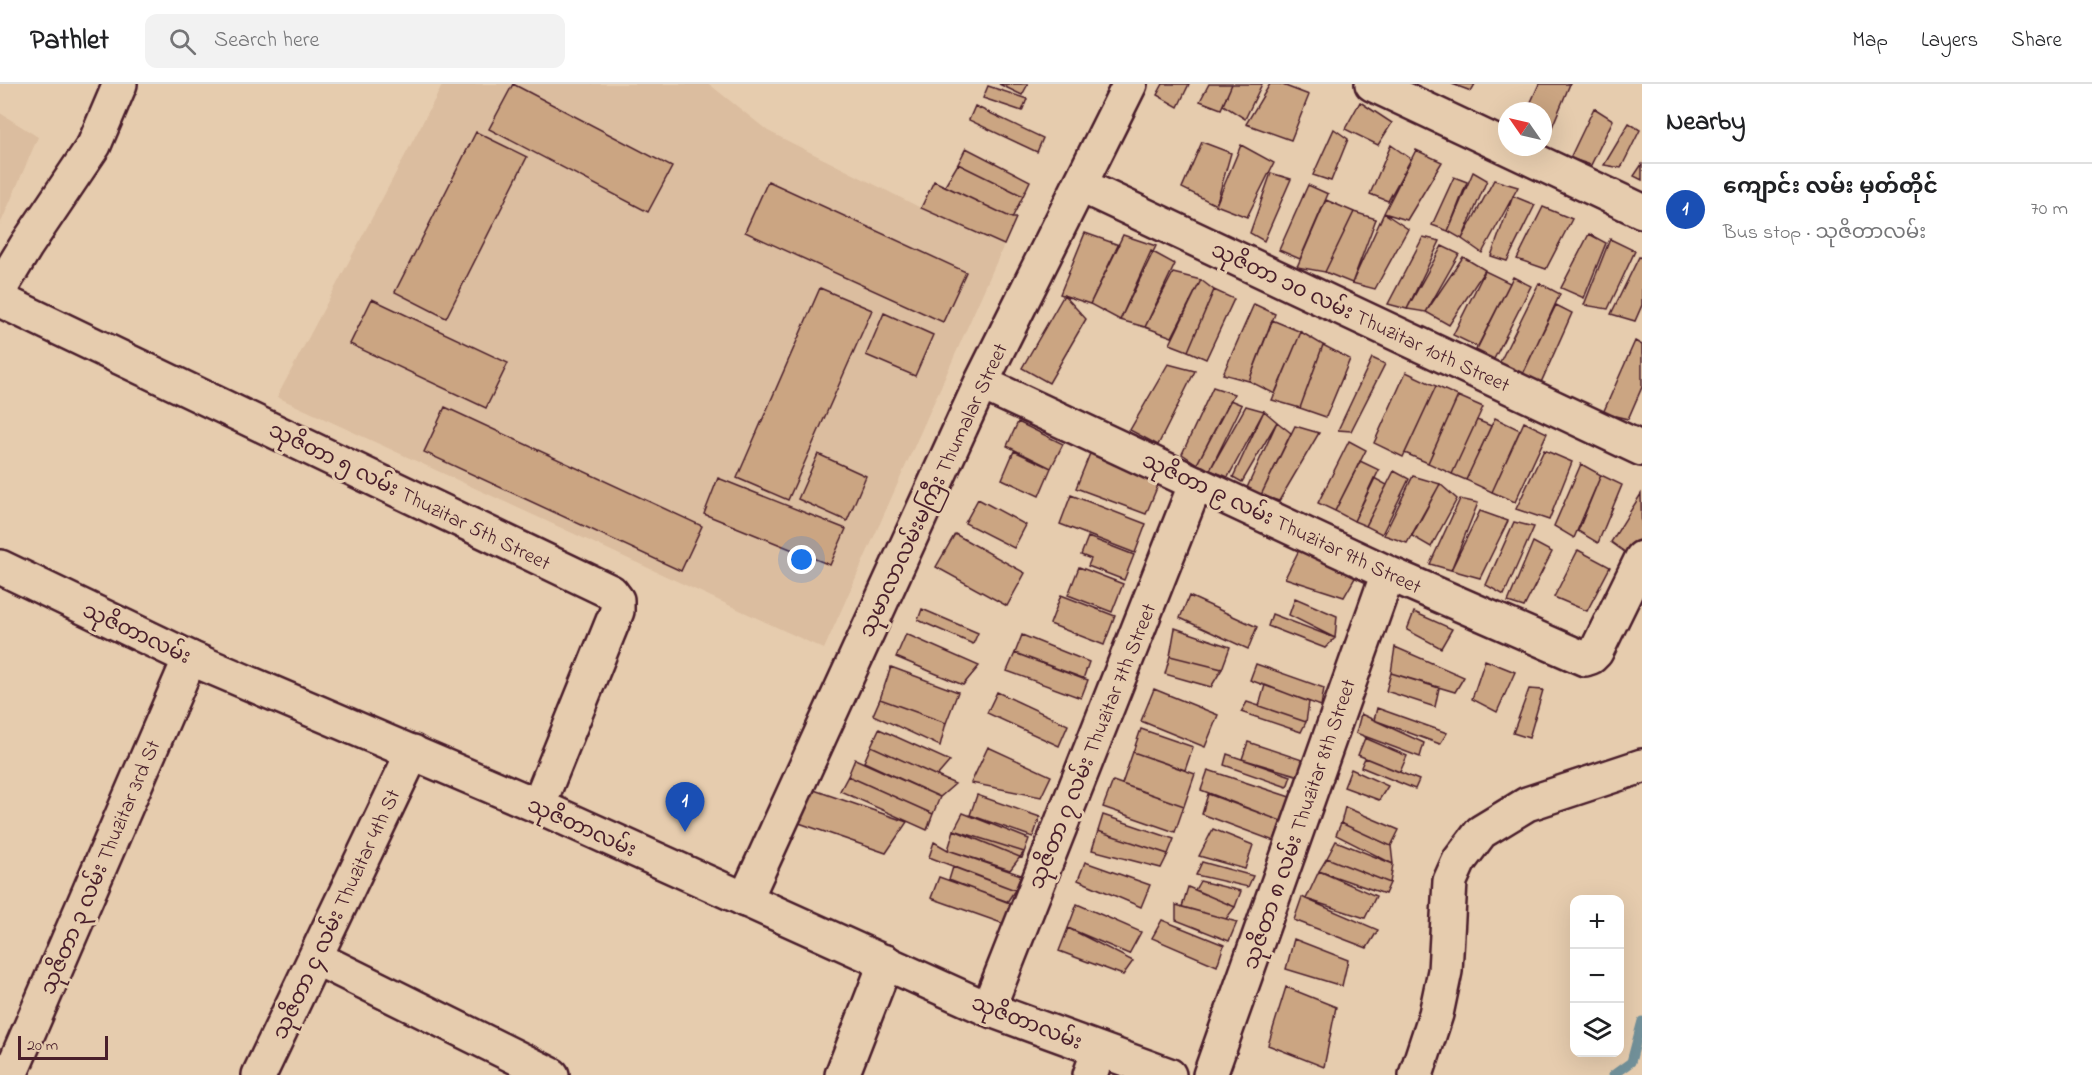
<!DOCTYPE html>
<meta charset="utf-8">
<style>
:root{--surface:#fff;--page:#f2f2f2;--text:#202124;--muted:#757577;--line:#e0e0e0;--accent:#d1495b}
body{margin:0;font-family:"Indie Flower","Noto Sans Myanmar",sans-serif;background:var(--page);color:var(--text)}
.controls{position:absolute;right:18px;bottom:18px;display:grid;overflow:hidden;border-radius:12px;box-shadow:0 6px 24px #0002}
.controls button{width:54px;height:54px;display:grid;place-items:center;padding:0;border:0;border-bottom:2px solid var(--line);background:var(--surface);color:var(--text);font:30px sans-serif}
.compass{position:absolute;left:1498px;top:18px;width:54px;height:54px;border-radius:50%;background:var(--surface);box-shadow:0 6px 24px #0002;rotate:304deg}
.scale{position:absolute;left:18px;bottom:15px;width:90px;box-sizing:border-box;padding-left:6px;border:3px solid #4a1f2b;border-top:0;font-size:16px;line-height:21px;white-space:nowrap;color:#4a1f2b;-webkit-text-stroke:4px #e6ccae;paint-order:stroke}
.you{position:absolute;left:802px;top:476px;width:21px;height:21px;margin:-15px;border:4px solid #fff;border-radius:50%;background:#1a73e8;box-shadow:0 0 0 9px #1a73e833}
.badge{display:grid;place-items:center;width:39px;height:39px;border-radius:50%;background:var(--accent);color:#fff;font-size:20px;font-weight:700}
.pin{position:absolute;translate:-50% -50px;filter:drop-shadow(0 2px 3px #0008)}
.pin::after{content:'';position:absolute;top:32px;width:21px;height:18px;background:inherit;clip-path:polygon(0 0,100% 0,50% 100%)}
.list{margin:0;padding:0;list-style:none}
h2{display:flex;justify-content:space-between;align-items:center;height:78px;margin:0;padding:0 24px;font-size:26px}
h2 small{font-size:20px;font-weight:400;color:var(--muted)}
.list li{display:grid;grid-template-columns:39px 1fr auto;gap:18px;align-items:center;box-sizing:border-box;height:90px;padding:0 24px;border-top:2px solid var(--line)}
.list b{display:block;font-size:22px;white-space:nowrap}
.list p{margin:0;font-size:20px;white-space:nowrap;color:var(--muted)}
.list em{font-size:20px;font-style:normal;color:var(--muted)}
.icon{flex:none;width:33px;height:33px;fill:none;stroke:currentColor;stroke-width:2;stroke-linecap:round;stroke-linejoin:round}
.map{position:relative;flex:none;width:1642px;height:991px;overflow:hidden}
header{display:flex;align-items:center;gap:36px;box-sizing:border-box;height:84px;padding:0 30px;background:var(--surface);border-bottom:2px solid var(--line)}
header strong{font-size:28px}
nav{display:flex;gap:33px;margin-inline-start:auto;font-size:21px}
.search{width:420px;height:54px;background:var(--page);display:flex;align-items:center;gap:15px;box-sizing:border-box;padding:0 21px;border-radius:12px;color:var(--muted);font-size:22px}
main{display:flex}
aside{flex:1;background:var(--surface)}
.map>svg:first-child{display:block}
</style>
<header>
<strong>Pathlet</strong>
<div class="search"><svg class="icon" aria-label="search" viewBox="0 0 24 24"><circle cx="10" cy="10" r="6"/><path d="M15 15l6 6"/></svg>Search here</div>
<nav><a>Map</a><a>Layers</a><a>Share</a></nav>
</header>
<main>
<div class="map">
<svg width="1642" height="991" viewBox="0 0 1642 991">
<rect width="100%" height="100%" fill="#e6ccae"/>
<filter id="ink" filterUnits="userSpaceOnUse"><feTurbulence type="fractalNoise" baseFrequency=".0167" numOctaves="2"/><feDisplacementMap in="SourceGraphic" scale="12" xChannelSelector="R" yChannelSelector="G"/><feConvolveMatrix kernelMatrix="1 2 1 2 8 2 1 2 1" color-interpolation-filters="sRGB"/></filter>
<g filter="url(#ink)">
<path fill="#dbbd9f" d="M443,0h266l59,47 153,77 83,37 -180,404 -547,-252z
M0,29l38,24 -38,88z"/>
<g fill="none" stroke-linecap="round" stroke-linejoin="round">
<path stroke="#72919a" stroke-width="9" d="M1613,991l18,-13 11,-41"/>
</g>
<path fill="#cba582" stroke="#4a1f2b" stroke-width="1.5" d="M513,0l159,83 -24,45 -159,-83z
M999,0h29l-6,11z
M1163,0h26l-11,23 -21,-12z
M1209,0h23l-11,25 -21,-8z
M1232,0h30l-17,35 -22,-14z
M1270,0h10l29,11 -18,45 -45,-16z
M1452,0h23l-4,7z
M1539,0h31l-18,43 -9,-3v-13h-16z
M988,2l39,13 -5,12 -39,-13z
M1360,18l32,21 -14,22 -33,-16z
M975,22l68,32 -6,14 -68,-32z
M1594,24l19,12 -22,45 -21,-7z
M1629,39l11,7 -19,38 -17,-3z
M1334,45l14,10 -17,42 -18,-6z
M476,48l51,25 -81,161 -51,-26z
M1202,58l29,11 -15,52 -34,-17z
M1241,61l33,18 -27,54 -31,-12z
M1391,61l20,14 -23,42 -18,-7z
M966,64l64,33 -7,15 -65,-32z
M1416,66l26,12 -35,58 -23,-7z
M958,80l65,32 -11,22 -67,-32z
M1642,80v16l-8,-4z
M1473,88l14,8 -25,59 -14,-8z
M1271,89l20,6 -27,62 -14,-8z
M1454,93l13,5 -19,49 -16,-6z
M1494,96l24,7 -36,66 -20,-14z
M768,97l198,91 -23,50 -198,-90z
M934,97l78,37h4l-12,27 -83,-37z
M1308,101l20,9 -28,65 -21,-9z
M1513,112l22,9 -28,56 -16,-5z
M1326,116l28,12 -29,60 -28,-5z
M1543,123l29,12 -26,50 -29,-10z
M1354,128l22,7 -24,64 -27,-11z
M1384,129l24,16 -33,60 -23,-6z
M1085,149l34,12 -29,59 -30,-10z
M1589,150l17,9 -22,55 -23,-10z
M1123,151l33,11 -36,74 -30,-16z
M1423,153l17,4 -33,68 -19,-5z
M1610,155l25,12 -27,58 -24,-4z
M1442,162l17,8 -33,58 -19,-3z
M1151,167l24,13 -30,63 -25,-7z
M1463,173l22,13 -36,55 -23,-13z
M1639,173l3,1v47l-7,16 -24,-7z
M1485,187l25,12 -32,64 -25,-12z
M1173,189l28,7 -29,57 -27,-10z
M1513,193l18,9 -37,73 -18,-9z
M1201,196l13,10 -26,61 -18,-7z
M1539,199l21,11 -37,80 -25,-8z
M820,204l52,22 -84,190 -51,-22z
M1214,206l20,9 -28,60 -18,-8z
M1064,211l22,24 -37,64 -27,-15z
M372,215l136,64 -22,45 -136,-64z
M1254,220l21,10 -26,67 -26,-7z
M1556,221l16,8 -33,74 -20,-6z
M884,229l49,22 -18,41 -49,-21z
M1272,236l29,12 -26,62 -26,-13z
M1301,248l22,13 -23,63 -28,-8z
M1635,257l7,4v42l-14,32 -25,-6z
M1323,261l27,14 -24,58 -26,-9z
M1372,274l13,6 -34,67 -13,-1z
M1168,280l27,7 -37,74 -28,-15z
M1406,288l30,14 -33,71 -29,-14z
M1436,302l22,10 -30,67 -23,-10z
M1213,303l21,7 -37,70 -15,-10z
M1458,312l25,11 -31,67 -24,-11z
M1230,316l12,5 -32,65 -13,-6z
M1246,322l18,5 -36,66 -18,-7z
M445,323l257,119 -21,45 -257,-119z
M1264,327l13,11 -35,60 -9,-5z
M1495,334l25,12 -28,62 -26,-12z
M1477,336l14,6 -25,54 -14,-6z
M1018,338l45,22 -12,24 -44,-22z
M1277,338l14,11 -30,62 -15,-5z
M1524,338l23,11 -32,69 -23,-10z
M1295,342l24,7 -40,68 -18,-6z
M1349,357l17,9 -31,61 -17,-8z
M1544,366l28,12 -23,58 -33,-11z
M1014,367l37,17 -12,28 -37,-17z
M1091,367l70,27 -15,36 -70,-26z
M818,370l48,22 -19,45 -49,-22z
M1360,377l19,9 -25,51 -19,-10z
M1581,380l20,11 -27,63 -20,-12z
M1394,387l15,8 -27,55 -16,-8z
M1601,391l21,10 -24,58 -20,-12z
M1413,392l27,8 -33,59 -23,-8z
M718,394l128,51 -16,36 -126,-51z
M1374,394l13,7 -21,41 -12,-5z
M1440,400l17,15 -26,48 -19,-11z
M1641,410l1,49 -9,15 -22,-16z
M1071,411l75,29 -11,29 -75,-29z
M978,415l48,26 -12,23 -49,-25z
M1460,415l18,4 -27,67 -21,-6z
M1480,427l28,10 -28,57 -29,-8z
M1514,438l20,5 -30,68 -18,-10z
M955,450l70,39 -18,33 -71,-39z
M1088,453l46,18 -10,25 -36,-14 3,-7 -10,-4z
M1533,458l19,10 -28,55 -16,-5z
M1300,464l56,28 -12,21 -59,-19z
M1578,466l32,17 -23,44 -33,-14z
M1079,483l44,17 -11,28 -44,-17z
M1061,511l54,21 -11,29 -54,-21z
M1189,512l68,31 -9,22 -68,-31z
M1295,514l42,18 -2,22 -46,-23z
M922,525l56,24 -5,11 -55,-24z
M1414,528l38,17 -11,19 -34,-18z
M1272,530l63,24 -10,10 -57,-22z
M1175,544l55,19 -8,22 -52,-13z
M906,550l73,32 -16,19 -67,-28z
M1022,551l67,27 -6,17 -68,-26z
M1395,563l69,30 -9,15 -64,-19z
M1015,569l73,27 -7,18 -74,-27z
M1170,572l52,13 -11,18 -46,-13z
M1485,576l30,12 -18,40 -25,-13z
M1256,580l68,24 -3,18 -71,-26z
M891,583l67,25 -12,31 -66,-24z
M1391,589l48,15 -4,19 -49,-16z
M1265,601l44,17 -3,20 -47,-16z
M1154,605l64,26 -13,32 -64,-26z
M1529,605l14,1 -14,48 -16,-5z
M997,608l71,33 -9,21 -72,-33z
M880,615l66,24 -6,23 -67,-31z
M1247,618l12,4 47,16 -5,10 -60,-20z
M1377,624l70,25 -7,11 -66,-24z
M1361,630l63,29 -4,14 -64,-24z
M879,645l71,32 -13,15 -66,-30z
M1141,645l52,18 -8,23 -52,-18z
M1365,654l42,18 -7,16 -42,-17z
M1248,658l63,21 -5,15 -64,-19z
M871,662l66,30 18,8 -15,13 -76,-35z
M988,663l63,29 -10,21 -70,-14z
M1133,668l62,22 -11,32 -62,-22z
M1227,670l64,22 -4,11 -63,-22z
M1365,674l54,22 -4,9 -54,-22z
M855,675l85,38 -7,17 -85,-38z
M1351,685l37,17 -9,14 -35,-13z
M1208,686l82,27 -9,24 -80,-31z
M848,692l85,38 -6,16 -87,-39z
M1113,697l71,25 -9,26 -72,-25z
M811,705l96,33 -21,31 -87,-30z
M1208,710l73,27 -7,20 -72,-27z
M977,711l63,22 -7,20 -63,-22z
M1345,723l54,23 -8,16 -50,-23z
M963,729l66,26 -7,19 -68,-28z
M1103,731l71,24 -6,15 -70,-23z
M1341,739l50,23 2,18 -57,-29z
M1213,745l40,16 -8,24 -46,-13z
M954,746l70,22 -14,18 -62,-20z
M1098,747l70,23 -7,14 -69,-18z
M1336,757l57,23 -3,19 -63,-25z
M934,758l14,8 73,25 -6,15 -86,-33z
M1327,774l63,25 -5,11 -66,-23z
M1085,778l65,23 -9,22 -63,-27z
M1202,778l51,14 -5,11 -52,-12z
M953,783l62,23 -8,12 -58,-22z
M1319,787l57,25 -11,22 -59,-19z
M939,793l78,28 -7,21 -79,-28z
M1200,797l41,10 -6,16 -40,-17z
M1188,803l7,3 40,17 -9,12 -44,-12z
M1302,813l4,2 72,31 -11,18 -73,-28z
M1077,820l64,28 -12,22 -61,-26z
M1176,821l61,17 -8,19 -53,-21z
M1162,836l62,25 -7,21 -65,-28z
M1068,844l65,33 -10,14 -64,-24z
M1294,855l54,21 -6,26 -56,-17z
M1286,903l50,20 -12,60 -56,-22z"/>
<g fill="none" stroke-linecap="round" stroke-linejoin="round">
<g stroke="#4a1f2b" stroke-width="38">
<path id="minor" d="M1372,0l270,127
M1080,101l562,264
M0,205l26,-43 68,-101 26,-61
M0,216l611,292 6,8v11l-79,195
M981,299l407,190 197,86 6,-2 5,-5 46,-94
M745,816l236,-517 149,-299
M316,874l236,117
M988,925l208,-526
M10,991l180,-417
M259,991l154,-323
M842,991l44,-113
M1090,991l9,-25
M1210,991l178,-502
M1416,991l20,-61 9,-43 5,-90 9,-20 22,-29 46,-28 115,-38"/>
</g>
<g stroke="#4a1f2b" stroke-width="38">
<path id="major" d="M0,483l190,91 348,148 450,203 181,66"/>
</g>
<use href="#minor" stroke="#e6ccae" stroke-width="33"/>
<use href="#major" stroke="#e6ccae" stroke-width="33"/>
</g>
</g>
<g text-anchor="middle" stroke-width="6" stroke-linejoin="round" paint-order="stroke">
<g font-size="21" fill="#4a1f2b" stroke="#e6ccae">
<text transform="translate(1361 233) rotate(25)" y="7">သုဇိတာ ၁၀ လမ်း Thuzitar 10th Street</text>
<text transform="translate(933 406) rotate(-65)" y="7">သုမာလာလမ်းမကြီး Thumalar Street</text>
<text transform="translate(410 412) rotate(26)" y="7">သုဇိတာ ၅ လမ်း Thuzitar 5th Street</text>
<text transform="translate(1282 439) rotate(25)" y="7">သုဇိတာ ၉ လမ်း Thuzitar 9th Street</text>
<text transform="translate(137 549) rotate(25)" y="7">သုဇိတာလမ်း</text>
<text transform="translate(1092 662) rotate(-68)" y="7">သုဇိတာ ၇ လမ်း Thuzitar 7th Street</text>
<text transform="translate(1299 740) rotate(-71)" y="7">သုဇိတာ ၈ လမ်း Thuzitar 8th Street</text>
<text transform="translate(582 743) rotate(24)" y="7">သုဇိတာလမ်း</text>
<text transform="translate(100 783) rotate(-67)" y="7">သုဇိတာ ၃ လမ်း Thuzitar 3rd St</text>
<text transform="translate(336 830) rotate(-65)" y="7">သုဇိတာ ၄ လမ်း Thuzitar 4th St</text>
<text transform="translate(1027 938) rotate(21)" y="7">သုဇိတာလမ်း</text>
</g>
</g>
</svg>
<div class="controls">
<button>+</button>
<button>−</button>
<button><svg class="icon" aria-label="layers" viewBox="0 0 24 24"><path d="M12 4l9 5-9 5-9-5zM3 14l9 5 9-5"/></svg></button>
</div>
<svg class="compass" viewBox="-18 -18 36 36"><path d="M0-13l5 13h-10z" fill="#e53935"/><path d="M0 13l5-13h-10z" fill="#757577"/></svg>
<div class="scale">20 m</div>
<div class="you"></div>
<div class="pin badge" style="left:685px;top:748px;background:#1a4fb4">1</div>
</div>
<aside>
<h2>Nearby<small></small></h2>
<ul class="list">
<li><span class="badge" style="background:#1a4fb4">1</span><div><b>ကျောင်း လမ်း မှတ်တိုင်</b><p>Bus stop · သုဇိတာလမ်း</p></div><em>70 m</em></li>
</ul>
</aside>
</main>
